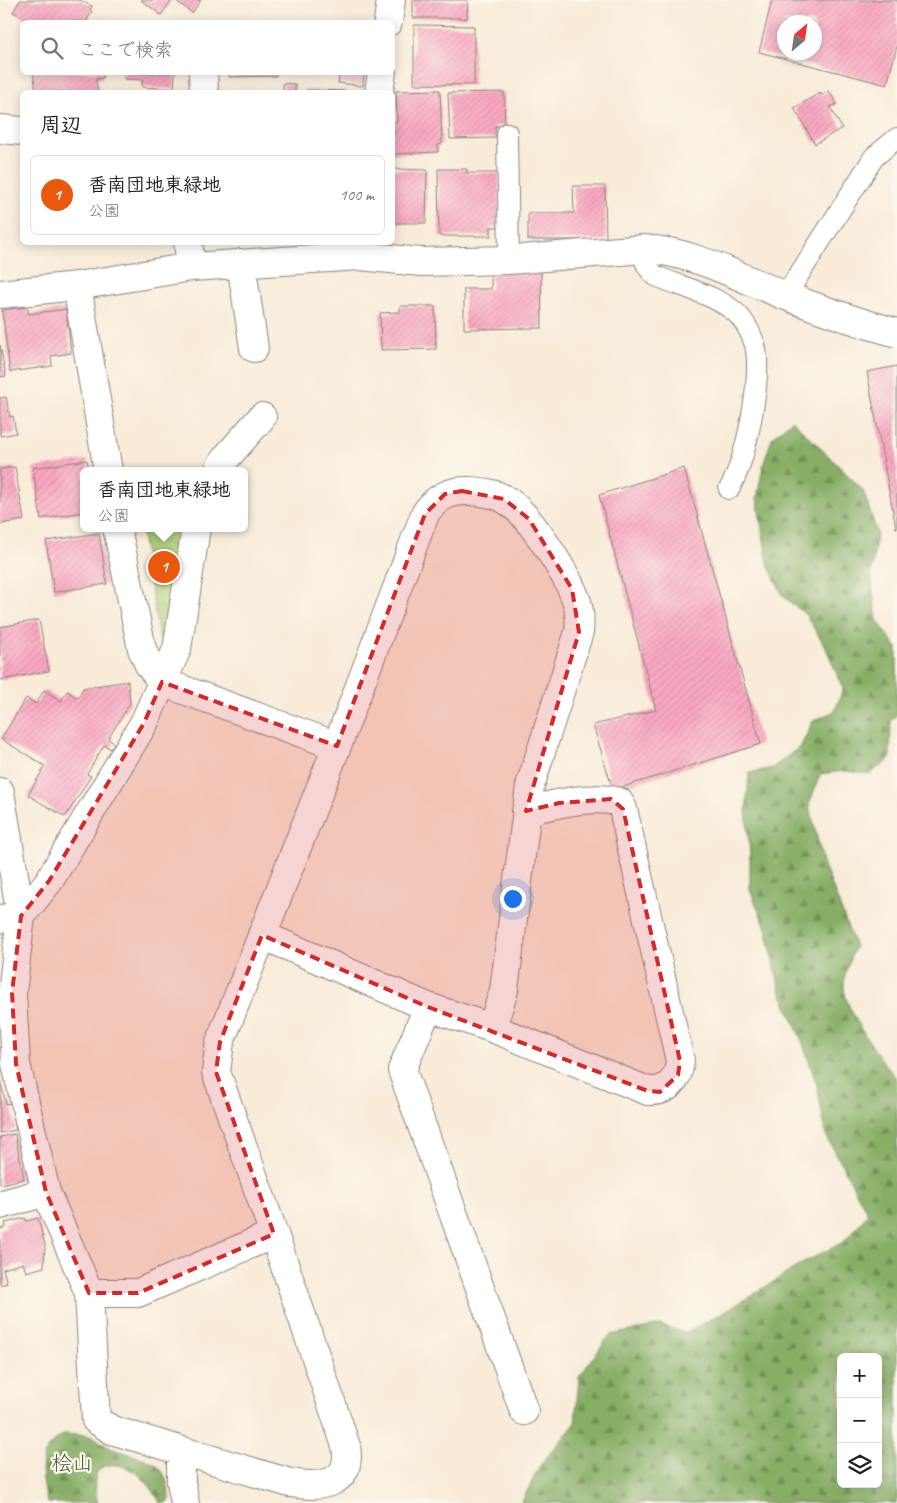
<!DOCTYPE html>
<html lang="ja">
<meta charset="utf-8">
<style>
:root{--surface:#fff;--page:#f6f6f6;--text:#202124;--muted:#757577;--line:#e0e0e0;--accent:#ea580c}
body{margin:0;font-family:Caveat,"Klee One",sans-serif;background:var(--page);color:var(--text)}
.controls{position:absolute;right:15px;bottom:15px;display:grid;overflow:hidden;border-radius:8px;box-shadow:0 2px 12px #0003}
.controls button{width:45px;height:45px;display:grid;place-items:center;padding:0;border:0;border-bottom:1px solid var(--line);background:var(--surface);color:var(--text);font:25px sans-serif}
.compass{position:absolute;left:777px;top:15px;width:45px;height:45px;border-radius:50%;background:var(--surface);box-shadow:0 2px 12px #0003;rotate:29deg}
.you{position:absolute;left:512px;top:898px;width:18px;height:18px;margin:-12px;border:4px solid #fff;border-radius:50%;background:#1a73e8;box-shadow:0 0 0 8px #1a73e833}
.badge{display:grid;place-items:center;width:32px;height:32px;border-radius:50%;background:var(--accent);color:#fff;font-size:16px;font-weight:700}
.pin{position:absolute;translate:-50% -50%;border:2px solid #fff;box-shadow:0 1px 5px #0006}
.popup{position:absolute;left:80px;top:467px;width:168px;height:65px;box-sizing:border-box;display:grid;place-content:center;border-radius:8px;background:var(--surface);filter:drop-shadow(0 1px 4px #0005);font-size:16px;white-space:nowrap;color:var(--muted)}
.popup b{font-size:19px;color:var(--text)}
.popup::after{content:'';position:absolute;left:50%;top:100%;margin-left:-10px;border:10px solid transparent;border-top-color:var(--surface)}
.list{margin:0;padding:0;list-style:none}
h2{display:flex;justify-content:space-between;align-items:center;height:65px;margin:0;padding:0 20px;font-size:21px}
h2 small{font-size:16px;font-weight:400;color:var(--muted)}
.list li{display:grid;grid-template-columns:32px 1fr auto;gap:15px;align-items:center;box-sizing:border-box;height:80px;margin:0 10px 10px;padding:0 10px;border:1px solid var(--line);border-radius:8px}
.list b{display:block;font-size:19px;white-space:nowrap}
.list p{margin:0;font-size:16px;white-space:nowrap;color:var(--muted)}
.list em{font-size:16px;font-style:normal;color:var(--muted)}
.icon{flex:none;width:28px;height:28px;fill:none;stroke:currentColor;stroke-width:2;stroke-linecap:round;stroke-linejoin:round}
.map{position:relative;flex:none;width:897px;height:1503px;overflow:hidden}
.search{position:absolute;background:var(--surface);box-shadow:0 2px 12px #0003;left:20px;top:20px;width:375px;height:55px;display:flex;align-items:center;gap:12px;box-sizing:border-box;padding:0 18px;border-radius:8px;color:var(--muted);font-size:19px}
.panel{position:absolute;background:var(--surface);box-shadow:0 2px 12px #0003;left:20px;top:90px;width:375px;height:155px;border-radius:8px}
.map>svg:first-child{display:block}
</style>
<div class="map">
<svg width="897" height="1503" viewBox="0 0 897 1503">
<defs>
<pattern id="forest-firs" width="22" height="20" patternUnits="userSpaceOnUse" patternTransform="scale(1.25)"><rect width="22" height="20" fill="#86ae65"/><path d="M5 1l3.5 6h-7zM16 11l3.5 6h-7z" fill="#6d8d52"/></pattern>
<pattern id="park-tufts" width="24" height="20" patternUnits="userSpaceOnUse" patternTransform="scale(1.25)"><rect width="24" height="20" fill="#a8ca73"/><path d="M3 7l-1-3M5 7V3M7 7l1-3M15 17l-1-3M17 17v-4M19 17l1-3" fill="none" stroke="#90ad63"/></pattern>
<pattern id="building-hatch" width="6" height="6" patternUnits="userSpaceOnUse" patternTransform="scale(1.25)"><rect width="6" height="6" fill="#faa8c1"/><path d="M-1 1l2-2M0 6l6-6M5 7l2-2" fill="none" stroke="#d690a5"/></pattern>
</defs>
<rect width="100%" height="100%" fill="#fbf7ec"/>
<filter id="ink" filterUnits="userSpaceOnUse"><feTurbulence type="fractalNoise" baseFrequency=".02" numOctaves="2"/><feDisplacementMap in="SourceGraphic" scale="10" xChannelSelector="R" yChannelSelector="G"/><feConvolveMatrix kernelMatrix="1 2 1 2 8 2 1 2 1" color-interpolation-filters="sRGB"/></filter>
<filter id="wash" filterUnits="userSpaceOnUse"><feTurbulence type="fractalNoise" baseFrequency=".0096" numOctaves="4" result="noise"/><feDisplacementMap in="SourceGraphic" scale="20" xChannelSelector="R" yChannelSelector="G"/><feGaussianBlur stdDeviation="1.12" result="paint"/><feColorMatrix in="noise" values="0 0 0 0 0 0 0 0 0 0 0 0 0 0 0 0 0 1.4 0 .05"/><feComposite in="paint" operator="in"/></filter>
<g filter="url(#wash)">
<rect width="100%" height="100%" fill="#f8ebd8"/>
<path fill="url(#forest-firs)" stroke="#516540" fill-rule="evenodd" d="M792,420l71,70 14,43 -6,43 6,44 20,28v66l-6,7 -1,38 -20,15 -25,-3 -25,3 -11,31 14,57 32,84c-5,13 -11,26 -11,41 0,22 38,75 53,92v424h-376l20,-39 34,-40 4,-47 31,-42 50,-10 26,8 62,-35 55,-35 42,-22 23,-27 -42,-79 -9,-50 -15,-44 -22,-51 -14,-62 -16,-38v-36l-4,-43 3,-38 23,-5 29,-22 12,-25 22,-10 8,-22 -17,-41 -20,-33 -23,-19 -14,-29 -7,-37 -5,-32 6,-32 9,-28zM841,1357h37v127h-37z
M65,1434c9,1 19,0 28,3 6,2 10,8 16,10 32,14 60,8 60,53l-3,3 -6,-1c-6,-10 -13,-21 -22,-28 -12,-9 -35,-16 -42,1 -3,9 0,20 2,28h-51c-5,-30 -13,-51 18,-69z"/>
<path fill="url(#park-tufts)" stroke="#627348" d="M141,528h43l-13,111h-12z"/>
<g id="blocks">
<path fill="url(#building-hatch)" fill-rule="evenodd" d="M20,0h60l12,6 -2,4 2,1 -6,11h-53l-20,-10z
M141,0h31l-11,15z
M175,0h26l-9,13z
M413,0h55l-1,18h-54z
M772,0h125v46l-10,39 -128,-33zM784,22h30v30h-30z
M414,25l60,1v59l-60,-1z
M33,72h69l1,6 -7,1 2,13h-62z
M124,72h51l-1,17 -32,-2v-7l-18,-1z
M229,72h47v4l-47,1z
M340,72h24l-1,14 -25,-3z
M283,83l12,1v8h-12z
M306,90l42,1v1h-42z
M440,90l2,54 -4,1v7l-46,2v-32h5l-1,-31z
M829,91l8,13 -7,3 12,21 -27,16 -21,-36 26,-15 1,2z
M504,92l1,34h-10v12l-45,1 -2,-46z
M393,169l34,1 -1,53h-34z
M438,169h29v4h32v54h-8v9h-52z
M573,186h32l1,54h-78v-27h46z
M541,271l1,57 -78,1v-40h27v-17z
M400,306h35l1,43 -55,1 -1,-37 20,-1z
M27,307l2,7 37,-5 5,44 -20,3 1,10 -42,6 -8,-62z
M0,345l6,31 -6,1z
M897,366v162h-1l-29,-156z
M6,397l4,20 3,-1 3,17 -16,3v-38z
M87,460l2,11h-5v41l-43,7 -8,-51z
M15,467l9,53 -24,4v-55z
M684,468l77,276 -148,46 -20,-65 63,-15 -57,-215z
M99,533l8,51 -53,8 -8,-51z
M39,620l10,51 -49,9v-53z
M128,681l2,22 -22,36 6,4 -3,6 -7,-4 -17,29 4,2 -26,41 -37,-22 17,-29 -44,-27 25,-41 10,6 8,-14 17,11 6,-10 11,7 5,-10z
M0,1080l6,24 5,-1 5,27 -16,3z
M15,1134l9,45 -24,5v-47z
M25,1218l1,3 12,-3 7,27 -1,22 -18,5 -3,-9 -20,6 4,14 -7,2v-56l6,-2 -1,-4z"/>
</g>
</g>
<g filter="url(#ink)">
<use href="#blocks" fill-opacity="0" stroke="#8a847a" stroke-width="1"/>
<g fill="none" stroke-linecap="round" stroke-linejoin="round">
<g stroke="#8a847a" stroke-width="22">
<path id="lane" d="M507,133l2,127
M644,249c0,13 2,18 12,27 25,11 68,21 85,42 6,8 11,17 14,27 8,31 -9,117 -26,144
M786,295l88,-138 23,-19"/>
</g>
<g stroke="#8a847a" stroke-width="30">
<path id="street" d="M388,22l3,-22
M203,72l1,20
M379,92l3,-20
M0,129l22,2
M188,242l3,25
M241,263l13,85
M77,286l31,185
M0,294l77,-8 114,-19 169,-11 61,6 88,-2 135,-11c47,2 93,27 137,45 38,15 76,28 116,39
M218,471l7,-12 37,-42
M117,528l25,121 7,16 13,17 175,64
M0,792l21,124 -9,77 4,71 30,128 43,101 7,127 16,10 178,53c30,5 63,3 56,-37l-72,-212 -136,59h-49
M0,919l21,-3 28,-35 95,-158 33,-74 19,-121
M262,935l166,72 -26,63 122,341
M428,1007l64,21 156,63c21,1 30,-11 32,-30l-57,-252 -4,-7c-25,-8 -67,3 -93,9
M0,1205l46,-13
M274,1234l-58,-162 4,-30 117,-296 88,-232c11,-17 25,-24 45,-23 12,1 26,2 36,9 24,14 62,76 71,102 3,10 3,20 2,30l-49,154 -26,204 -12,38
M181,1452v30l4,21"/>
</g>
<use href="#lane" stroke="#fff" stroke-width="20"/>
<use href="#street" stroke="#fff" stroke-width="28"/>
</g>
</g>
<path fill="#d62828" fill-opacity="0.2" stroke="#d62828" stroke-width="4" stroke-dasharray="10 6" stroke-linejoin="round" d="M462,491l42,8 25,20 43,70 7,43 -53,179 33,-8 52,-4 12,10 57,252 -2,14 -18,17 -12,-1 -220,-84 -166,-72 -42,107 -4,30 58,162 -136,59h-49l-43,-101 -30,-128 -4,-71 9,-77 28,-35 95,-158 18,-41 175,64 88,-232 20,-20z"/>
<g text-anchor="middle" stroke-width="4.5" stroke-linejoin="round" paint-order="stroke">
<g font-size="21" fill="#4d593a" stroke="#fbf7ec">
<text x="72" y="1470">桧山</text>
</g>
</g>
</svg>
<div class="controls">
<button>+</button>
<button>−</button>
<button><svg class="icon" aria-label="layers" viewBox="0 0 24 24"><path d="M12 4l9 5-9 5-9-5zM3 14l9 5 9-5"/></svg></button>
</div>
<svg class="compass" viewBox="-18 -18 36 36"><path d="M0-13l5 13h-10z" fill="#e53935"/><path d="M0 13l5-13h-10z" fill="#757577"/></svg>
<div class="you"></div>
<div class="pin badge" style="left:164px;top:567px">1</div>
<div class="popup"><b>香南団地東緑地</b>公園</div>
<div class="search"><svg class="icon" aria-label="search" viewBox="0 0 24 24"><circle cx="10" cy="10" r="6"/><path d="M15 15l6 6"/></svg>ここで検索</div>
<section class="panel">
<h2>周辺<small></small></h2>
<ul class="list">
<li><span class="badge">1</span><div><b>香南団地東緑地</b><p>公園</p></div><em>100 m</em></li>
</ul>
</section>
</div>
